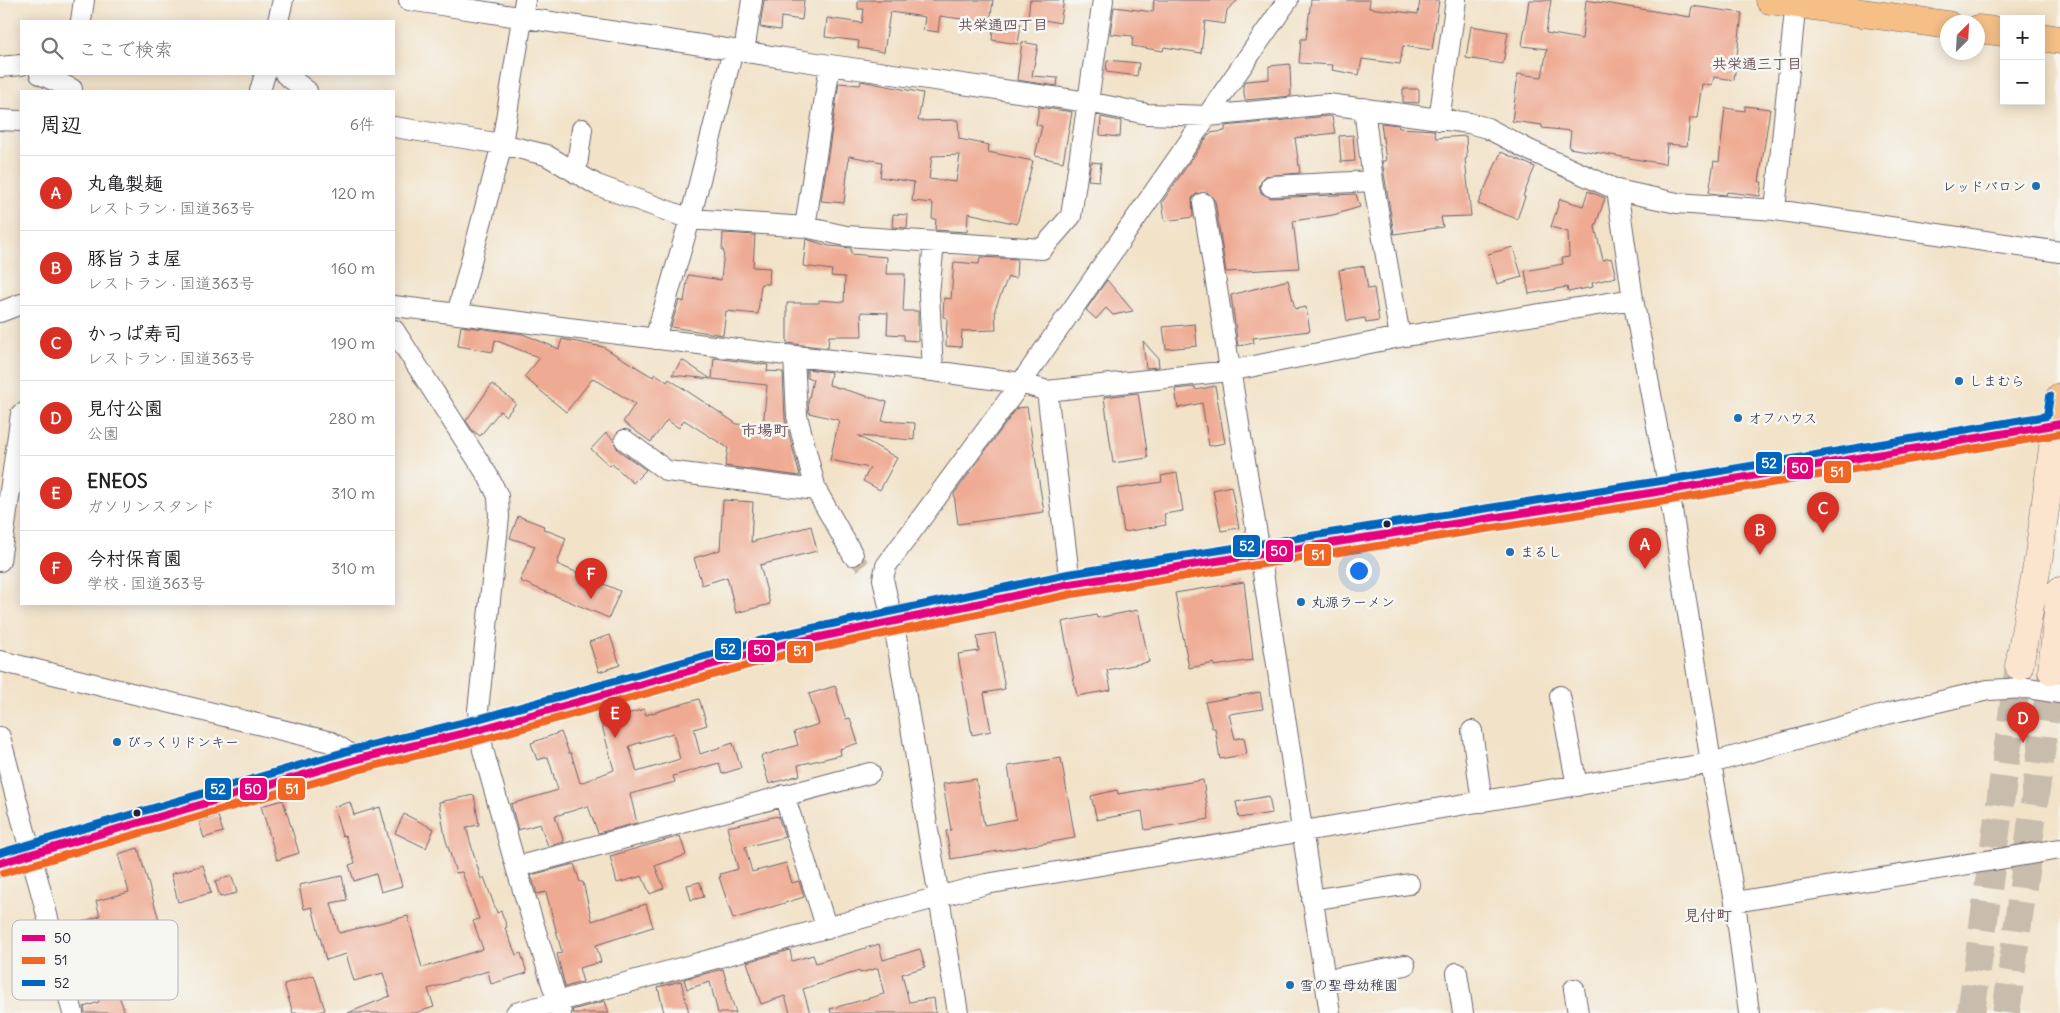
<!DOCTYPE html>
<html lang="ja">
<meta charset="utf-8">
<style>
:root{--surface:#fff;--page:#f6f6f6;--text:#202124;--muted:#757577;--line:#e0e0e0;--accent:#d93025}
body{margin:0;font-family:Delius,"Klee One",sans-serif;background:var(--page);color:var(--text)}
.controls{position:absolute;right:15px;top:15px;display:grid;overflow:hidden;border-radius:0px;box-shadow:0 2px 12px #0003}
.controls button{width:45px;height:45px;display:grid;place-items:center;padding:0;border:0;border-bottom:1px solid var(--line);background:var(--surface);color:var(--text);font:25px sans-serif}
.compass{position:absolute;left:1940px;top:15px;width:45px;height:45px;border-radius:50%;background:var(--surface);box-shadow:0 2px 12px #0003;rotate:24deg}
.you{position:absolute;left:1358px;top:570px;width:18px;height:18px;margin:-12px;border:4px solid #fff;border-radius:50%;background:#1a73e8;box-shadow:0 0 0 8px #1a73e833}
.badge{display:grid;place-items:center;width:32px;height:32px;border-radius:50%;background:var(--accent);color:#fff;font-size:16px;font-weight:700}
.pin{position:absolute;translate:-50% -41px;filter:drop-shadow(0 1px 2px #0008)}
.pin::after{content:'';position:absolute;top:26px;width:18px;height:15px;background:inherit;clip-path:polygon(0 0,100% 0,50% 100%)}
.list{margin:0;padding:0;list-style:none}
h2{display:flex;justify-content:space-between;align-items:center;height:65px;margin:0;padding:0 20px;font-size:21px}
h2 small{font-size:16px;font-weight:400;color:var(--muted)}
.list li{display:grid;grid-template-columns:32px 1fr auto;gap:15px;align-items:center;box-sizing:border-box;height:75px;padding:0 20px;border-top:1px solid var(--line)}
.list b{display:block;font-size:19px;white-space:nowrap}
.list p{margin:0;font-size:16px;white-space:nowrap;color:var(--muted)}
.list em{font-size:16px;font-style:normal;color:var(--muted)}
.icon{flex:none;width:28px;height:28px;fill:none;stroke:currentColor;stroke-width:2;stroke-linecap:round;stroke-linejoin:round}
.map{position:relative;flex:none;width:2060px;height:1013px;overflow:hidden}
.search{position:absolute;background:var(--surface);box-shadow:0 2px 12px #0003;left:20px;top:20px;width:375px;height:55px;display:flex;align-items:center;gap:12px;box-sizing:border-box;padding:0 18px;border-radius:0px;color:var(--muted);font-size:19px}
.panel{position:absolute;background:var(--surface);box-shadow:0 2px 12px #0003;left:20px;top:90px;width:375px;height:515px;border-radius:0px}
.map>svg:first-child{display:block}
</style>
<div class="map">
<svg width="2060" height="1013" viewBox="0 0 2060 1013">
<rect width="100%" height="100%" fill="#f6f6f2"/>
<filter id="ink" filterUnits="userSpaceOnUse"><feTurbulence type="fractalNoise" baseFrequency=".02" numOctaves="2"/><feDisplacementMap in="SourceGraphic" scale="10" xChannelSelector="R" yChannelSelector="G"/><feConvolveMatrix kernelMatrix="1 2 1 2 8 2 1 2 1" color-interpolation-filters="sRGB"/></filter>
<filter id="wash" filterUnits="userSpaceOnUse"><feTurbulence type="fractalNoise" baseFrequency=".0096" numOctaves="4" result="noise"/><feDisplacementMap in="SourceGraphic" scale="20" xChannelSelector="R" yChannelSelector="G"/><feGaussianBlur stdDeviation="1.12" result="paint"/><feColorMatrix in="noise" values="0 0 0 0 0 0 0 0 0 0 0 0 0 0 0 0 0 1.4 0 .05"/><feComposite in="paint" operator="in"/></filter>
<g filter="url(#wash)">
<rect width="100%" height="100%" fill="#f2e2c8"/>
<g id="blocks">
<path fill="#efaa93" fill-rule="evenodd" d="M764,0h40l-2,20 -21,-3 -1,13 -20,-3z
M858,0h135l-3,23 -50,-7 -2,16 -15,-2 2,-13 -35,-5 -6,40 -26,-4 1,-7 -34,-4 2,-19 35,5 2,-14h-6z
M1030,0h34l-4,23 -32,-6z
M1154,0h84l-11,10 -2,14 -20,-3 -4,32 -37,-6 -1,4 -31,-5 1,-10 -23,-2 4,-27 39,5z
M1311,0h59l-1,8 49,6 2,-14h19l-7,50 -29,-4 -3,18 -38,-5 -3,16 -27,-5 1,-5 -34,-2 2,-24h5z
M1529,0h22l-5,33 36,6 4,-39 104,17 2,-11 50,7 -8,67 -20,-3 -2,8 -10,-1 -5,34h-7l-3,28 -20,-2 -2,20 -96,-16 2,-17 -29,-3v-3l-30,-4 6,-47 24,3 5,-28 -25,-3z
M994,20l27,4 -3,20 -26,-4z
M1471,26l37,6 -5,32 -37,-6z
M1022,42l16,3 -6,31 26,2 -1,8 -40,-6z
M1107,60l32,3 -2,13 -31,-4z
M1290,64l1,32 -46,4 -2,-15 3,-4 23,-2v-13z
M861,81l62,12 -5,28 40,-1 1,19 30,6 -1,7 45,9 -16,63 -49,-11 -1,19 -32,-2 1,-11h-4l1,-16 -21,-2 2,-19 -34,-5 2,-15 -33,-6 -5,47 -23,-2 18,-118 21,2zM960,155l-4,27 -27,-3 3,-23z
M1403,89h16v14l-16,-1z
M1745,106l25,3 -11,73h3l-2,14 -33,-4 -1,3 -17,-2 5,-32 5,1 6,-54 20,3z
M1039,107l33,5 -9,50 -28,-6 7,-30 -6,-1z
M1328,116l4,1 3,16 -40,5 5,35 -35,3 -6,10 2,7 10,5 85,-4 4,13 -27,8 -40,6 6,47 -73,4 -11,-71 -8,-9 -11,2 -4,4 1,19 -28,4 -3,-19 48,-69 15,-2v-5z
M1101,117l20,4 -1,16 -20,-2z
M1381,123l17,2 1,3 35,2 2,8 30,-2 1,22 -2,1 6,57 -30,1 2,10 -49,7 -12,-73h4z
M1353,135l2,26 -14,1 -2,-26z
M1501,152l34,15 -12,29 2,1 -8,22 -39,-15z
M1091,162l10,1 -2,18 -11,-1z
M1588,191l17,7 -10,29 8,33 8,-2 5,19 -24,6 1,4 -25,5 -1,-5 -38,7 -4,-23 38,-7 -1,-6 7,-1 -1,-25 -17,-5 9,-28 23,7z
M893,214l15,1 -1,13 -15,-1z
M723,233l32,2 -2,32 17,1 -1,16h-8l-3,30 -32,-3 -3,24 -52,-8 8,-27 5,2 4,-27 33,5 3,-29h-2z
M806,239l23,7 22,2v6l36,3 -1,17h19l-2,37h15v30l-14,-1v-5l-17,-1 1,-21 -27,-1 1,24h-33l-1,12 -41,-5v-40h32v-3l25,2 1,-25 -14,-1 1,-6 -29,-4z
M1513,247l9,30 -25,7 -9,-30z
M980,257l37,2 -1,19 -8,-1 -13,32 1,21 -34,1 -1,16 -15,-1 1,-28 -4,-1 1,-19 7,1 3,-37 25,2z
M1364,266l4,23 6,-1 5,33 -13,2 -1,-5 -18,3 -8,-51z
M1107,280l26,31 -20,4 -7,-7 -10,11 -10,-9z
M1288,280l7,29 11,-2 4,24 -57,7 1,5 -16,3 -7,-51z
M1195,324l2,22 -31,3 -3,-22z
M461,326l62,8 36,15 3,-10 41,8 50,30 2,-4 12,9 2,-3 68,45 26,3 4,-42 -55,-6 2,-21 54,7 -1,6 16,1 2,47 15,57 -75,-10 3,-18 -44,-28 -5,8 -12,-8 -16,22 -28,-20 12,-18 -42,-26 -27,34 -42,-35 16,-19 -45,-18 -2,12 -35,-6z
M1143,341l15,17 1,9 -13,1z
M682,360l29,19 -39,-4z
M807,369l24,3 -2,13 58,17 -5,19 33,2 -1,17 -56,-4 39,22 -17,32 -17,-9 7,-13 -40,-8 9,-40 -30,-7 -1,-10 5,-24 -6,-1z
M492,384l24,19 -10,13 -6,-5 -20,25 -7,-5 -7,-10z
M1215,386l10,57 -16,3 -7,-43 -24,5 -3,-19 20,-2 1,3z
M1138,393l10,65 -35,5 -9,-66z
M1027,407l17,105 -86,12 -4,-30 63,-86z
M606,433l7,6 5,11 28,20 -13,13 -21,-19 -2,2 -19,-17z
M1177,473l6,38 -19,3 2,11 -42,7 -7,-43 45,-7 -1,-6z
M1231,486l8,42 -18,3 -8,-41z
M723,500l30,2 -2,40 60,-16 6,25 -57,14 10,39 -34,9 -9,-36 -25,8 -8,-27 26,-8z
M518,516l26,10 -1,3 23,9 -9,26 63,27 -11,27 -89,-37 15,-35 -25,-8z
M1244,582l9,78 -39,6v-3l-25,5 -14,-75z
M1138,610l11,52 -42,8 4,20 -34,6 -15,-74 34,-7 1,3z
M995,633l10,56 -21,4 7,38 -19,4 -14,-81 21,-3 -2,-15z
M610,635l10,30 -21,7 -10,-30z
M835,686l11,33 4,-1 8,25 -18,6 1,6 -43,10 2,10 -31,9 -8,-28 37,-11 -4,-13 25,-8 -10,-30z
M1260,692l3,17 -34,5 6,25 9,-2 3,17 -27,5 -5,-31h-3l-7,-26z
M699,699l8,26 -13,4 6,25 33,-11 8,25 -19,6 -3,-11 -46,13 2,6 -45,12 7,29 -39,10 -10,-27 -33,10 9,26 -16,4 -8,-22 -22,6 -7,-26 47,-14 -10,-33 -11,3 -6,-17 30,-11 8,21h2l9,30 34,-13 -15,-55 20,-5 2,6 23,-7 2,6zM673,733l7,26 -43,13 -8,-26z
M1061,758l14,80 -124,21 -5,-28 5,-1 -8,-46 33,-5 8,46 32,-6 -8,-53z
M1203,780l6,39 -64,11 -3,-19 -45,9 -6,-24 26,-6 1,4z
M474,795l5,30 -13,2 15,52 3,-2 13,36 4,-2 6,16 -2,1 11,27 5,-2 6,20 -36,11 -3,-13 -60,18 6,18 -19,6h-67l42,-17 -7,-23 -29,8 -8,-27 -20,6 -14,-53 -8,2 -5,-24 43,-9 5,24 -16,3 8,30 69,-17 14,52 61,-19 -10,-28 6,-2 -17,-47 -6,1 -11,-36 -6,-35z
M1269,796l3,17 -33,5 -3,-16z
M283,800l16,53 -22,7 -16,-54z
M350,802l4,13 26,-8 22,79 -21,6 -5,-18 -22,7 -5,-16 6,-2 -10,-28 -3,1 -8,-29z
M404,814l30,15 -8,19 -31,-15z
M218,816l5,16 -19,6 -5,-16z
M778,816l7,21 -40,10 7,25 34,-9 6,20 7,-2 5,16 -71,22 -14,-42h2l-1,-3 18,-5 -11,-42z
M680,836l6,19 -31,11 9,22 -14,6 -8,-18 -25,7 -7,-27z
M138,848l30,103 -31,8 6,21 -27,7 9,26h-40l-1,-6 15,-5 -23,-78 24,-8 -4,-15 33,-9 -11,-38z
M574,864l6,18h3l9,39 54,-17 7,23 -57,18 5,17 -22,6 4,14 -18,5 -8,-33 5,-1 -16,-61 -9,2 -6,-19z
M203,865l8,28 -33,9 -7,-28z
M232,876l5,17 -17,4 -5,-16z
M700,882l4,15 -13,3 -4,-15z
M879,944l4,16 37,-11 5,18 -23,7 7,28 25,-4 2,15h-105l-1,-4 54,-15 -6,-26 -18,5 -1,-2 -56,18 7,24h-20l-5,-17 -24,8 -14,-42 43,-12 2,11 21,-6 3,8z
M723,969l7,26 6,18h-18l-8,-31 -23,7 -3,-10z
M314,975l11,35 -11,3h-21l-9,-29z
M681,981l8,32h-25l-6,-26z
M605,1001l4,12h-36l-1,-3z"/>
</g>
</g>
<g filter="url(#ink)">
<use href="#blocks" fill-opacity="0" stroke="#6b656c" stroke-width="1"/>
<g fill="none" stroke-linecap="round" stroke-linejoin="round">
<path stroke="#c8bcac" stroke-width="15" stroke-dasharray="15 8" stroke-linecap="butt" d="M853,555l14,16"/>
<path stroke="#c8bcac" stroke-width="28" stroke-dasharray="28 14" stroke-linecap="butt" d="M1971,1013l48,-347
M2006,1013l46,-342"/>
<g stroke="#6b656c" stroke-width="22">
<path id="minor" d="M409,0l421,65 258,37 59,12 61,2 120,-12 141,19 18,5 42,22 88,40 60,13 98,7 285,42
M81,21l3,-21
M278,21l5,-21
M744,52l8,-52
M0,67l21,-2
M40,74l32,15
M285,74l22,17
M260,91l5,-17
M1364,108l9,73 27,156
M0,120l21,1
M1439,120l17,-120
M394,127l108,17 44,11 51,30 93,34 115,8 41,9 196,13 29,-33 32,-216
M576,173l6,-44
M1271,186l102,-5
M1617,190l16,109 36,191 42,273 24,139 14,111
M1203,203l57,350 70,460
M1775,210l21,-210
M805,227l25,-162
M394,306l400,50 139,15 88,12 26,8 182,-20 171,-34 233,-38
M0,312l21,-8
M457,314l45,-170 23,-144
M394,330l94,146 10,20 1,21 -21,193 5,40 33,117 45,146
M655,339l35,-120 43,-169
M794,356l3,60 19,74 37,65
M933,371l-4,-77 5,-52
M1047,391l23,193
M625,440l42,31 149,19
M0,561l21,-147
M0,661l331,81 27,17
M1560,696l17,90
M1472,731l10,71
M0,737l73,276
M784,795l43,134
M516,867l354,-94
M1312,900l97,-16
M1735,902l325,-53
M1457,973l6,40
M1325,980l80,-15
M1574,989l4,24
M516,1013l470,-129 725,-121 176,-49 101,-24 39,-2 33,5
M958,1013l-61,-371 -14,-63 3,-13 135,-183 267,-383"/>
</g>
<g stroke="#6b656c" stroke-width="29">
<path id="secondary" d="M2019,666l20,-111 17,-130
M2052,671l8,-80"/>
</g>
<g stroke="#6b656c" stroke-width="29">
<path id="primary" d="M1770,0l178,25
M1978,29l26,3
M2041,37l19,3"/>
</g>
<g stroke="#6b656c" stroke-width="29">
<path id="trunk" d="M2056,425l4,-28
M901,620l169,-36 599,-94 391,-66
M0,863l358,-104 123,-30 301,-84 94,-20"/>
</g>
<use href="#minor" stroke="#fff" stroke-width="20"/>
<use href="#secondary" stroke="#fbe5cf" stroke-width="28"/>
<use href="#primary" stroke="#f5bf86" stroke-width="28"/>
<use href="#trunk" stroke="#f5bf86" stroke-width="28"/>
<g stroke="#6b656c" stroke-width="29" stroke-linecap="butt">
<path id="trunk-bridge" d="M876,625l25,-5"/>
</g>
<use href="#trunk-bridge" stroke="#f5bf86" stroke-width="28"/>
<g stroke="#f6f6f2" stroke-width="11">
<path id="bus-1" d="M0,863l358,-104 123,-30 301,-84 288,-61 599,-94 391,-66"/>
</g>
<g stroke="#f6f6f2" stroke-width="11">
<path id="bus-2" d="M3,873l358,-104 123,-30 300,-84 288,-61 599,-94 389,-66"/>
</g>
<g stroke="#f6f6f2" stroke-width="11">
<path id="bus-3" d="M0,853l355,-104 123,-30 302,-84 288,-61 599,-94 380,-64 3,-20"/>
</g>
<use href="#bus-1" stroke="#e5007d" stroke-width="8"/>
<use href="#bus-2" stroke="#f26522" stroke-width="8"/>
<use href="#bus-3" stroke="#0065bd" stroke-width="8"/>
</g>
</g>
<g fill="#1f6fb2" stroke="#f6f6f2" stroke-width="2">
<circle cx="2036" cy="186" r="5"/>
<circle cx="1959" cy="381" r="5"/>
<circle cx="1738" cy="418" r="5"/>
<circle cx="1510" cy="552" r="5"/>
<circle cx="1301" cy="602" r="5"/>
<circle cx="117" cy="742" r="5"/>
<circle cx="1290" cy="985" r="5"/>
</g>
<g fill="#22223b" stroke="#f6f6f2" stroke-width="2">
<circle cx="1387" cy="524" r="4.5"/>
<circle cx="137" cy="813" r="4.5"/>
</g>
<g text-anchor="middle" stroke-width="5" stroke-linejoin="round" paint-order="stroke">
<g font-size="14" fill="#22223b" stroke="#f6f6f2" text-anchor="start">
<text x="2026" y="191" text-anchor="end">レッドバロン</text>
<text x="1969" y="386">しまむら</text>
<text x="1748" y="423">オフハウス</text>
<text x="1520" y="557">まるし</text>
<text x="1311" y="607">丸源ラーメン</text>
<text x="127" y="747">びっくりドンキー</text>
<text x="1300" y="990">雪の聖母幼稚園</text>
</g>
<g font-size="15" font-weight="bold" fill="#6a525a" stroke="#f6f6f2">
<text x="1003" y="30">共栄通四丁目</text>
<text x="1757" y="69">共栄通三丁目</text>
</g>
<g font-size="16" font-weight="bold" fill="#6a525a" stroke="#f6f6f2">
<text x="765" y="436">市場町</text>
<text x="1708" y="921">見付町</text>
</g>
</g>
<rect x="12" y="920" width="166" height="80" rx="8" fill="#f6f6f2" stroke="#b6b6bb" stroke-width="1"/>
<rect x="22" y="935" width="23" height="6" fill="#e5007d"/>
<rect x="22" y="957" width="23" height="7" fill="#f26522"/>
<rect x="22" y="980" width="23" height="6" fill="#0065bd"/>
<g font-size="14" fill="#22223b">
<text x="54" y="943">50</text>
<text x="54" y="965">51</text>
<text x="54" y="988">52</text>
</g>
<g stroke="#f6f6f2" stroke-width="2">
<rect x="1755" y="451" width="28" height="24" rx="5" fill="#0065bd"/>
<rect x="1786" y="456" width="28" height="24" rx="5" fill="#e5007d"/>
<rect x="1823" y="460" width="29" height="24" rx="5" fill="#f26522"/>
<rect x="1232" y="534" width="29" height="24" rx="5" fill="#0065bd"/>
<rect x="1265" y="539" width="29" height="24" rx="5" fill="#e5007d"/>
<rect x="1303" y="543" width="29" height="24" rx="5" fill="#f26522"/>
<rect x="714" y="637" width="28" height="24" rx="5" fill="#0065bd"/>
<rect x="747" y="639" width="29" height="24" rx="5" fill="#e5007d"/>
<rect x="786" y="640" width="28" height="24" rx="5" fill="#f26522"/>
<rect x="277" y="777" width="29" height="24" rx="5" fill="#f26522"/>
<rect x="204" y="777" width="28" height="24" rx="5" fill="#0065bd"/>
<rect x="239" y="777" width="29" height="24" rx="5" fill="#e5007d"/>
</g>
<g font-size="14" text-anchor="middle" font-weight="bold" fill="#fff">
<text x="1769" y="468">52</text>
<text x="1800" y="473">50</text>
<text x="1837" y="477">51</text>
<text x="1247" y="551">52</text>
<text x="1279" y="556">50</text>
<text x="1318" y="560">51</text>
<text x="728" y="654">52</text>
<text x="762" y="655">50</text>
<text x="800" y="656">51</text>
<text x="292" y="794">51</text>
<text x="218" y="794">52</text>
<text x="253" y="794">50</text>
</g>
</svg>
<div class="controls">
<button>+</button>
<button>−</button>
</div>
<svg class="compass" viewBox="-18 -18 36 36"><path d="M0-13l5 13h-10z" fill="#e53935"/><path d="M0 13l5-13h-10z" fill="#757577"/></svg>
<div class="you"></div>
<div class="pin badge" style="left:1645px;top:569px">A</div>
<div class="pin badge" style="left:1760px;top:555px">B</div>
<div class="pin badge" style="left:1823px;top:533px">C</div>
<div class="pin badge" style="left:2023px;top:743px">D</div>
<div class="pin badge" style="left:615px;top:738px">E</div>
<div class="pin badge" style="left:591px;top:599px">F</div>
<div class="search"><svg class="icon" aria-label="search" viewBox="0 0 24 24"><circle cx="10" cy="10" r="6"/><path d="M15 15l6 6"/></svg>ここで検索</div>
<section class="panel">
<h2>周辺<small>6件</small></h2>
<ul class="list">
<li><span class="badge">A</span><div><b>丸亀製麺</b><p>レストラン · 国道363号</p></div><em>120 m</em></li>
<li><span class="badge">B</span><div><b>豚旨うま屋</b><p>レストラン · 国道363号</p></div><em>160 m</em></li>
<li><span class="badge">C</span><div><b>かっぱ寿司</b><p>レストラン · 国道363号</p></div><em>190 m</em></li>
<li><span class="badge">D</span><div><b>見付公園</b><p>公園</p></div><em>280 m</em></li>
<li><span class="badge">E</span><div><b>ENEOS</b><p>ガソリンスタンド</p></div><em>310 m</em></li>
<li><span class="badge">F</span><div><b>今村保育園</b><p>学校 · 国道363号</p></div><em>310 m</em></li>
</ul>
</section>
</div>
